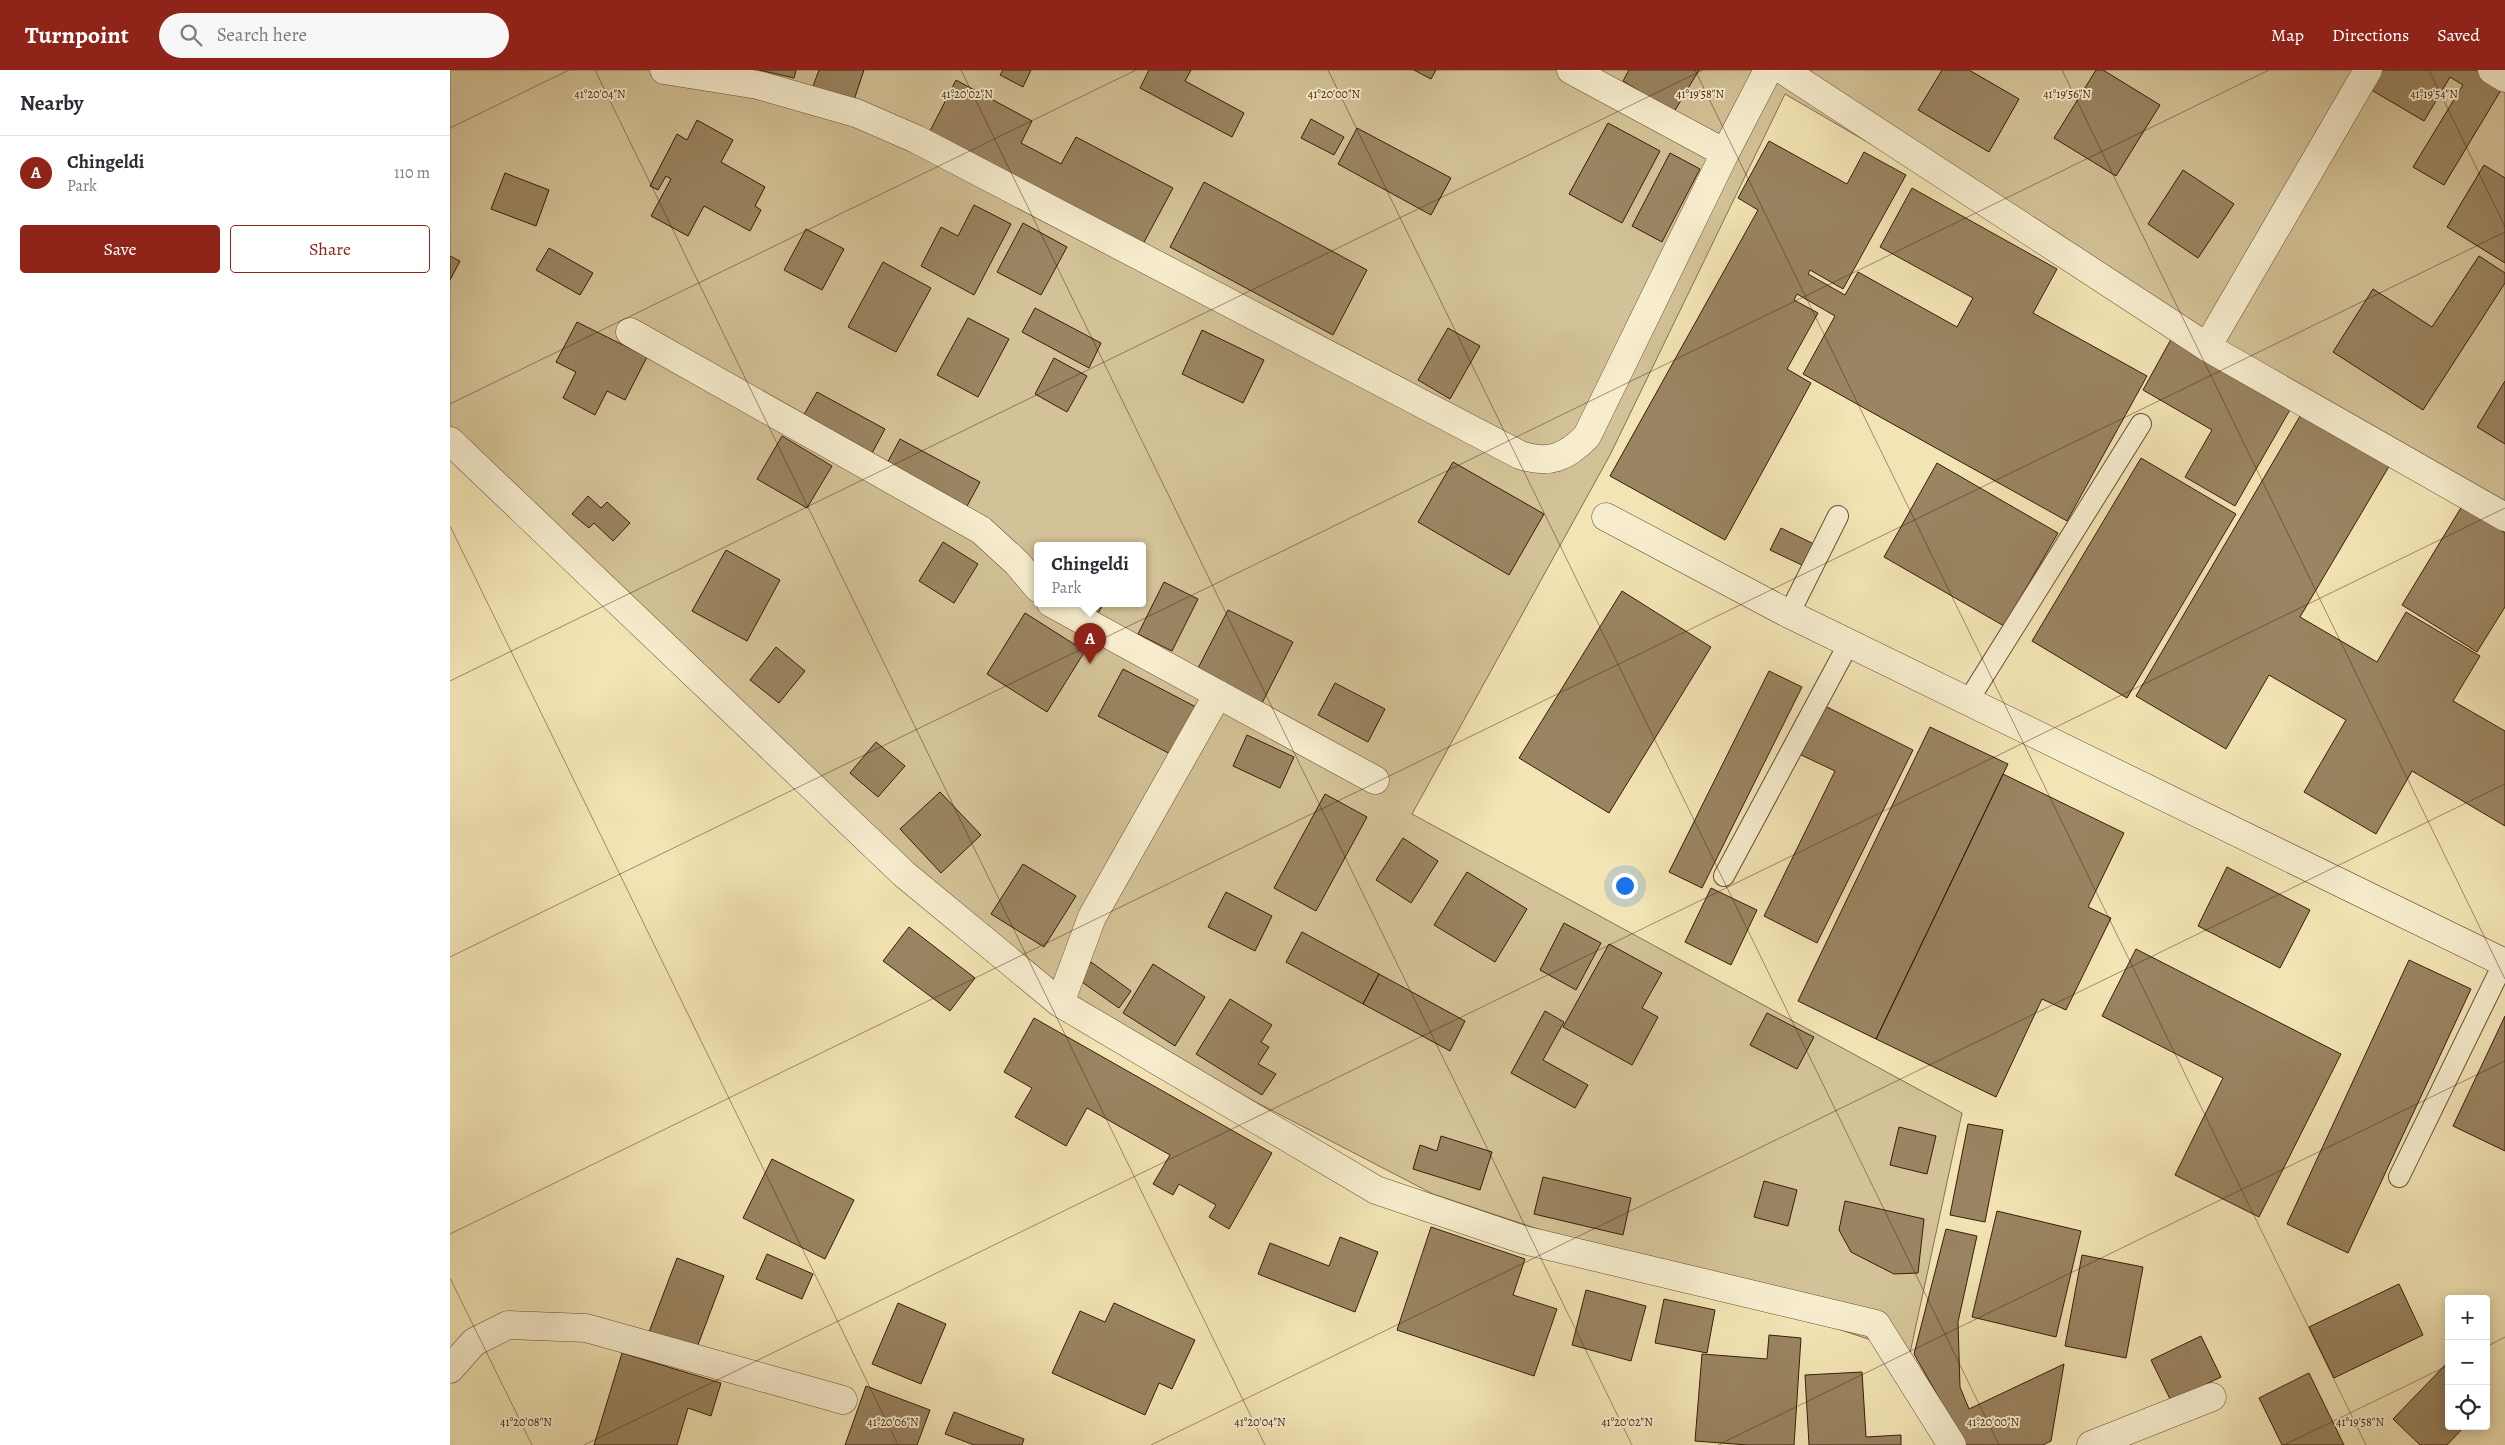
<!DOCTYPE html>
<meta charset="utf-8">
<style>
:root{--surface:#fff;--page:#f7f7f7;--text:#2b2b33;--muted:#7c7c81;--line:#e1e1e2;--accent:#8f2418}
body{margin:0;font-family:Alegreya,serif;background:var(--page);color:var(--text)}
.controls{position:absolute;right:15px;bottom:15px;display:grid;overflow:hidden;border-radius:5px;box-shadow:0 2px 12px #0003}
.controls button{width:45px;height:45px;display:grid;place-items:center;padding:0;border:0;border-bottom:1px solid var(--line);background:var(--surface);color:var(--text);font:25px sans-serif}
.you{position:absolute;left:1174px;top:815px;width:18px;height:18px;margin:-12px;border:4px solid #fff;border-radius:50%;background:#1a73e8;box-shadow:0 0 0 8px #1a73e833}
.badge{display:grid;place-items:center;width:32px;height:32px;border-radius:50%;background:var(--accent);color:#fff;font-size:16px;font-weight:700}
.pin{position:absolute;translate:-50% -41px;filter:drop-shadow(0 1px 2px #0008)}
.pin::after{content:'';position:absolute;top:26px;width:18px;height:15px;background:inherit;clip-path:polygon(0 0,100% 0,50% 100%)}
.popup{position:absolute;left:584px;top:472px;width:112px;height:65px;box-sizing:border-box;display:grid;place-content:center;border-radius:5px;background:var(--surface);filter:drop-shadow(0 1px 4px #0005);font-size:16px;white-space:nowrap;color:var(--muted)}
.popup b{font-size:19px;color:var(--text)}
.popup::after{content:'';position:absolute;left:50%;top:100%;margin-left:-10px;border:10px solid transparent;border-top-color:var(--surface)}
.list{margin:0;padding:0;list-style:none}
h2{display:flex;justify-content:space-between;align-items:center;height:65px;margin:0;padding:0 20px;font-size:21px}
h2 small{font-size:16px;font-weight:400;color:var(--muted)}
.list li{display:grid;grid-template-columns:32px 1fr auto;gap:15px;align-items:center;box-sizing:border-box;height:75px;padding:0 20px;border-top:1px solid var(--line)}
.list b{display:block;font-size:19px;white-space:nowrap}
.list p{margin:0;font-size:16px;white-space:nowrap;color:var(--muted)}
.list em{font-size:16px;font-style:normal;color:var(--muted)}
.actions{display:flex;gap:10px;padding:15px 20px}
.actions a{flex:1;padding:11px 0;border:1px solid var(--accent);border-radius:5px;text-align:center;font-size:18px;color:var(--accent)}
.actions .main{background:var(--accent);color:#fff}
.icon{flex:none;width:28px;height:28px;fill:none;stroke:currentColor;stroke-width:2;stroke-linecap:round;stroke-linejoin:round}
.map{position:relative;flex:none;width:2055px;height:1375px;overflow:hidden}
header{display:flex;align-items:center;gap:30px;box-sizing:border-box;height:70px;padding:0 25px;background:var(--accent);color:#fff}
header strong{font-size:24px}
nav{display:flex;gap:28px;margin-inline-start:auto;font-size:18px}
.search{width:350px;height:45px;background:var(--page);display:flex;align-items:center;gap:12px;box-sizing:border-box;padding:0 18px;border-radius:28px;color:var(--muted);font-size:19px}
main{display:flex}
aside{flex:1;background:var(--surface)}
.map>svg:first-child{display:block}
</style>
<header>
<strong>Turnpoint</strong>
<div class="search"><svg class="icon" aria-label="search" viewBox="0 0 24 24"><circle cx="10" cy="10" r="6"/><path d="M15 15l6 6"/></svg>Search here</div>
<nav><a>Map</a><a>Directions</a><a>Saved</a></nav>
</header>
<main>
<aside>
<h2>Nearby<small></small></h2>
<ul class="list">
<li><span class="badge">A</span><div><b>Chingeldi</b><p>Park</p></div><em>110 m</em></li>
</ul>
<div class="actions"><a class="main">Save</a><a>Share</a></div>
</aside>
<div class="map">
<svg width="2055" height="1375" viewBox="0 0 2055 1375">
<rect width="100%" height="100%" fill="#f2e4b4"/>
<filter id="stains"><feTurbulence type="fractalNoise" baseFrequency=".004" numOctaves="4"/><feColorMatrix values="0 0 0 0 .2 0 0 0 0 .09 0 0 0 0 .02 0 0 0 .5 -.17"/></filter>
<radialGradient id="worn" r=".72"><stop offset=".6" stop-color="#630" stop-opacity="0"/><stop offset="1" stop-color="#630" stop-opacity=".3"/></radialGradient>
<path fill="#d3c297" stroke="#866f50" fill-rule="evenodd" d="M0,0h2055v444l-720,-420 -175,361 -198,359 550,299 -52,240 -477,-159 -289,-150 -240,-170 -454,-438zM588,475h104v58h-104z"/>
<path fill="#9a8461" stroke="#3a1c08" d="M309,0h37l-2,8z
M369,0h45l-11,33 -41,-14z
M553,0h28l-8,17 -23,-12z
M699,0h42l-6,11 59,32 -12,24 -92,-49z
M964,0h22l-5,9z
M1179,0h70l-25,42 -51,-31z
M1492,0h27l50,29 -30,53 -71,-42z
M1646,0h7l57,35 -44,71 -62,-38z
M1928,0h101l25,15 -60,100 -31,-18 50,-82 -13,-8 -26,44 -56,-33z
M506,10l76,41 -11,22 40,21 15,-27 97,51 -30,56 -213,-113z
M861,49l33,18 -10,18 -33,-17z
M247,50l36,20 -12,22 44,25 -10,19 6,4 -11,21 -46,-25 -16,30 -37,-20 20,-37 -5,-3 -8,14 -8,-4 27,-52 10,6z
M1158,53l52,28 -38,72 -53,-29z
M907,58l94,50 -20,37 -93,-51z
M1319,71l78,43 17,-32 42,23 -63,114 -33,-19 -2,4 37,21 13,-23 99,55 16,-29 -93,-51 32,-59 145,81 -24,44 114,63 -80,145 -264,-147 32,-58 -38,-22 -3,6 24,13 -31,56 24,14 -86,157 -115,-64 148,-266 -20,-12z
M1220,83l30,16 -38,73 -30,-16z
M2034,95l21,13v85l-58,-36z
M1733,100l51,34 -36,54 -50,-34z
M55,103l44,17 -13,36 -45,-17z
M754,112l163,88 -34,65 -163,-88z
M524,135l37,19 -37,71 -53,-29 20,-39 17,9z
M573,153l44,24 -26,48 -44,-23z
M356,159l38,20 -22,41 -38,-20z
M99,178l44,25 -13,22 -44,-25z
M0,186l10,5 -10,19z
M2029,186l26,17v10l-82,127 -90,-58 40,-63 59,38z
M433,192l48,26 -35,64 -48,-25z
M585,238l66,35 -12,25 -67,-36z
M518,248l41,21 -31,58 -41,-22z
M127,252l70,35 -22,43 -18,-9 -12,24 -32,-17 13,-26 -20,-10z
M998,258l32,18 -30,53 -32,-19z
M752,260l62,30 -21,43 -61,-29z
M1725,262l120,69 -60,105 -50,-29 27,-47 -69,-40z
M604,288l33,18 -20,36 -32,-18z
M2055,311v63l-28,-17z
M367,322l68,37 -14,26 -69,-37z
M1853,341l88,52 -91,154 77,45 29,-50 74,44 -27,45 52,30v95l-93,-55 -36,63 -72,-42 42,-72 -77,-45 -43,74 -90,-53z
M332,366l50,30 -25,42 -50,-29z
M450,369l80,43 -14,26 -80,-43z
M1691,388l95,56 -109,184 -95,-57z
M1003,392l91,52 -35,61 -91,-53z
M1487,393l121,70 -54,93 -120,-69z
M138,426l13,12 6,-6 23,21 -17,18 -19,-18 -5,5 -17,-14z
M2012,436l43,27v74l-28,45 -75,-47z
M1331,458l37,18 -10,22 -38,-18z
M493,472l35,22 -24,39 -35,-22z
M276,480l54,30 -33,61 -55,-30z
M714,512l34,17 -26,52 -34,-17z
M1172,521l89,56 -102,166 -90,-55z
M627,533h27l-7,12z
M778,540l65,32 -33,65 -65,-33z
M575,543l60,38 -38,61 -60,-38z
M326,577l29,24 -26,32 -29,-23z
M673,599l75,39 -24,48 -76,-40z
M1319,601l33,16 -100,201 -33,-16z
M885,613l50,26 -17,33 -50,-27z
M1373,635l90,45 -96,193 -53,-27 71,-145 -36,-17z
M1480,657l78,37 -132,275 -78,-38z
M797,665l47,22 -14,31 -47,-22z
M426,672l29,24 -27,31 -28,-24z
M1553,704l121,59 -36,74 23,11 -45,92 -24,-11 -46,98 -120,-58z
M490,722l41,43 -40,38 -41,-44z
M875,724l42,23 -51,94 -42,-23z
M953,768l35,23 -27,42 -35,-23z
M573,794l53,32 -32,51 -53,-33z
M1777,797l83,43 -30,58 -82,-42z
M1017,802l60,37 -32,53 -61,-37z
M1261,818l46,22 -26,55 -46,-23z
M776,822l46,24 -17,35 -47,-24z
M1114,853l37,20 -25,47 -36,-20z
M459,857l66,51 -25,33 -67,-50z
M852,862l77,42 -16,30 -77,-42z
M1159,874l53,29 -20,35 16,9 -26,48 -69,-38z
M1686,879l205,105 -82,163 -84,-42 48,-97 -121,-62z
M1959,890l62,29 -123,264 -61,-29z
M641,892l40,29 -12,17 -40,-28z
M703,894l52,33 -30,49 -52,-33z
M929,904l86,47 -15,30 -87,-47z
M780,929l42,26 -11,17 8,5 -11,17 18,10 -14,21 -66,-41z
M1095,941l19,11 -21,38 45,25 -13,23 -64,-35z
M1317,943l47,24 -17,32 -47,-24z
M2055,946v135l-52,-25z
M584,948l238,135 -43,76 -20,-12 7,-12 -37,-21 -6,11 -20,-11 17,-29 -83,-47 -21,38 -51,-29 17,-29 -28,-16z
M1518,1054l35,6 -18,92 -35,-7z
M1449,1057l37,9 -9,38 -37,-9z
M991,1066l51,16 -12,38 -67,-21 7,-24 17,6z
M322,1089l82,41 -29,59 -82,-41z
M1093,1107l88,21 -8,37 -89,-21z
M1314,1111l33,9 -9,36 -34,-9z
M1395,1131l79,18 -6,54 -24,1 -43,-22 -12,-22z
M1547,1141l84,20 -25,106 -84,-20z
M981,1157l94,32 -12,36 44,14 -23,67 -137,-46z
M1496,1159l31,7 -19,86 2,65 9,22 95,-45 -13,77 -8,4h-77l-52,-91z
M890,1167l38,15 -23,60 -97,-38 12,-31 59,23z
M317,1184l46,20 -11,25 -46,-20z
M1632,1185l61,12 -17,91 -61,-12z
M227,1188l47,18 -28,74 -47,-18z
M1949,1214l24,51 -89,43 -25,-51z
M1136,1220l60,16 -15,55 -59,-16z
M1214,1229l51,11 -8,43 -52,-10z
M448,1233l48,21 -25,60 -49,-20z
M664,1233l81,37 -23,49 -13,-6 -14,32 -93,-42 28,-62 25,11z
M1319,1265l32,3 -7,107h-46l-53,-4 7,-87 65,5z
M1751,1266l20,41 -50,24 -20,-41z
M172,1283l99,30 -10,33 -23,-8 -11,37h-83z
M1998,1292l1,64h16l-18,19h-27l-27,-26z
M1412,1302l4,65 35,-2v10h-92l-4,-70z
M1859,1303l35,72h-62l-23,-47z
M416,1316l64,24 -13,35h-72z
M504,1342l70,27 -2,6h-48l-29,-11z"/>
<g fill="none" stroke-linecap="round" stroke-linejoin="round">
<g stroke="#684e33" stroke-width="22">
<path id="lane" d="M1339,544l49,-98
M1518,631l173,-277
M1274,806l125,-233
M1949,1107l105,-215"/>
</g>
<g stroke="#684e33" stroke-width="29">
<path id="street" d="M214,0l94,15 98,28 60,26 604,316c29,10 47,2 67,-19l138,-283 43,-83
M1121,0l154,83
M1333,0l424,277 298,170
M2042,0l13,8
M180,262l351,198 36,33 21,25
M1757,277l161,-277
M0,371l454,433 156,129 316,187 148,50 352,84 76,121
M1156,447l183,97 716,349
M601,533l324,177
M610,933l32,-86 126,-223
M0,1299l24,-27 34,-17 78,3 257,72
M1641,1375l121,-48"/>
</g>
<use href="#lane" stroke="#f7edce" stroke-width="20"/>
<use href="#street" stroke="#f7edce" stroke-width="28"/>
</g>
<path fill="none" stroke="#3a1c08" stroke-width="1" stroke-opacity="0.45" d="M145,0l670,1375M511,0l671,1375M878,0l671,1375M1245,0l671,1375M1612,0l443,909M1979,0l76,157M0,58l119,-58M0,334l686,-334M0,456l448,919M0,611l1253,-611M0,887l1819,-887M0,1164l2055,-1002M0,1208l82,167M2036,1277l19,-10M134,1375l1921,-937M701,1375l1354,-661M1268,1375l787,-384M1834,1375l165,-80"/>
<g font-size="12" text-anchor="middle" fill="#3a1c08" stroke="#f7edce" stroke-width="4" stroke-linejoin="round" paint-order="stroke">
<text x="517" y="28">41°20'02"N</text>
<text x="884" y="28">41°20'00"N</text>
<text x="1617" y="28">41°19'56"N</text>
<text x="150" y="28">41°20'04"N</text>
<text x="1250" y="28">41°19'58"N</text>
<text x="1984" y="28">41°19'54"N</text>
<text x="76" y="1356">41°20'08"N</text>
<text x="443" y="1356">41°20'06"N</text>
<text x="810" y="1356">41°20'04"N</text>
<text x="1177" y="1356">41°20'02"N</text>
<text x="1543" y="1356">41°20'00"N</text>
<text x="1910" y="1356">41°19'58"N</text>
</g>
<rect width="100%" height="100%" filter="url(#stains)"/>
<rect width="100%" height="100%" fill="url(#worn)"/>
</svg>
<div class="controls">
<button>+</button>
<button>−</button>
<button><svg class="icon" aria-label="locate" viewBox="0 0 24 24"><circle cx="12" cy="12" r="6"/><path d="M12 2v4M12 18v4M2 12h4M18 12h4"/></svg></button>
</div>
<div class="you"></div>
<div class="pin badge" style="left:640px;top:594px">A</div>
<div class="popup"><b>Chingeldi</b>Park</div>
</div>
</main>
